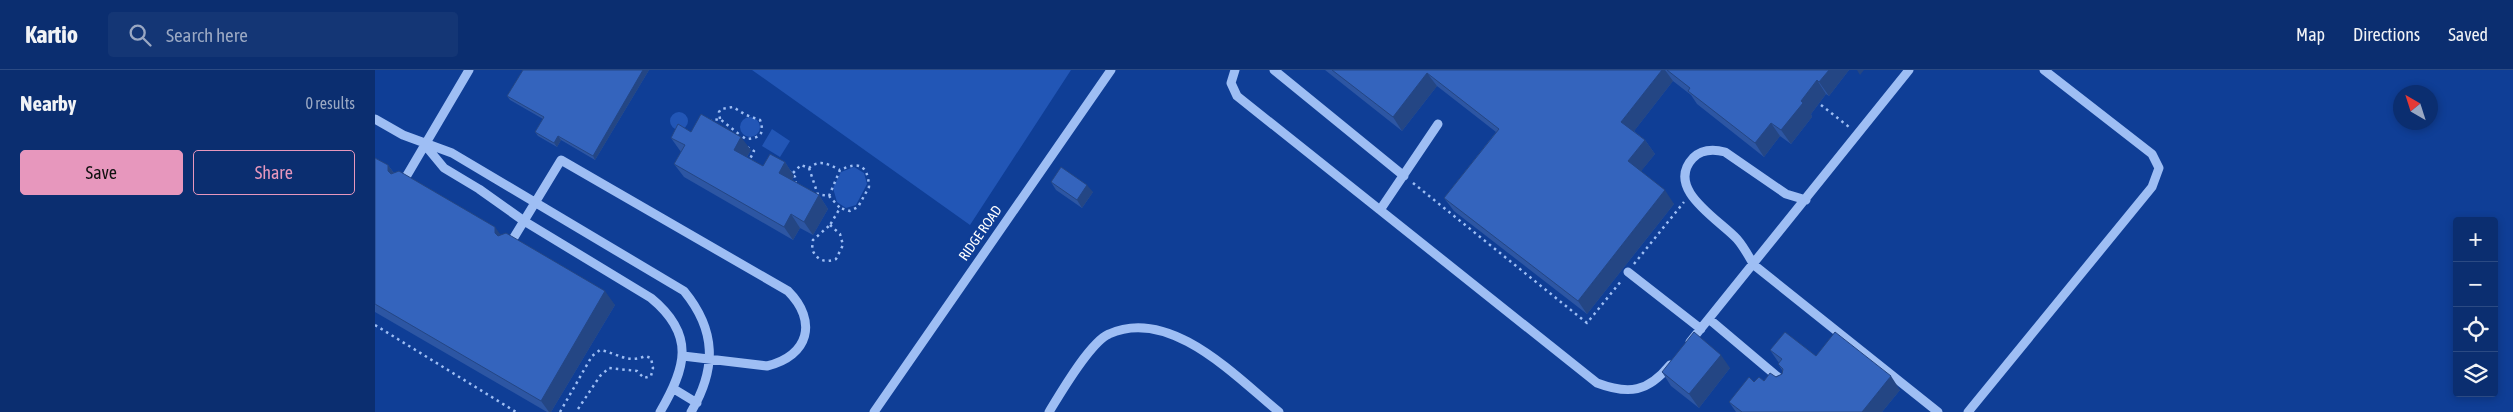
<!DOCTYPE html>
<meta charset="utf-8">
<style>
:root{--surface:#0b2e70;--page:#143675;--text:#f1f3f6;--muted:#9aa8c3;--line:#2b4a83;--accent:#e797bd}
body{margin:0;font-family:"Asap Condensed",sans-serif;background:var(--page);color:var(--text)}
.controls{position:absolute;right:15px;bottom:15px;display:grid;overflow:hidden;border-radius:5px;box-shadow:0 2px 8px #0003}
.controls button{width:45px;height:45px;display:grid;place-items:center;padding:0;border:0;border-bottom:1px solid var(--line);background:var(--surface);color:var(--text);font:25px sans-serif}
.compass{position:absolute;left:2018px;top:15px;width:45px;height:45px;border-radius:50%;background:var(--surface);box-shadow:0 2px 8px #0003;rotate:321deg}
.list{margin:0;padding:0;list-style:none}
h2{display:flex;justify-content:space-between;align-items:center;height:65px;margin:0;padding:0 20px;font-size:21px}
h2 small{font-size:16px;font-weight:400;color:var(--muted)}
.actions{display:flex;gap:10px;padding:15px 20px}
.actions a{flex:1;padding:11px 0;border:1px solid var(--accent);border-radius:5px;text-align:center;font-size:18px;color:var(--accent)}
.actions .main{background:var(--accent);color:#111}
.icon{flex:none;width:28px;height:28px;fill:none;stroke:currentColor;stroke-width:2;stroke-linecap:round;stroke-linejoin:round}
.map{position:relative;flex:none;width:2138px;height:342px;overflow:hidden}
header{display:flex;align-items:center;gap:30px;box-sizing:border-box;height:70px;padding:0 25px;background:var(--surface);border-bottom:1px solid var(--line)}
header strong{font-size:24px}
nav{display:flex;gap:28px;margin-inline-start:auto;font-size:18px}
.search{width:350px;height:45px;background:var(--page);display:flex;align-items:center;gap:12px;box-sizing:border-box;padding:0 18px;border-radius:5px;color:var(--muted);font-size:19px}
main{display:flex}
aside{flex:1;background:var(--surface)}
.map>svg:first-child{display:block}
</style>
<header>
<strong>Kartio</strong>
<div class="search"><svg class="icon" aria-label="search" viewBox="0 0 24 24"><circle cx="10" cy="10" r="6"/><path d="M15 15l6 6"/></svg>Search here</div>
<nav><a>Map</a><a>Directions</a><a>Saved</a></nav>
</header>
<main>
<aside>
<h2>Nearby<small>0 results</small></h2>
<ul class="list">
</ul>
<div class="actions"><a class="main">Save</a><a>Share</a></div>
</aside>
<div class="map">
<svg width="2138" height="342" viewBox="0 0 2138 342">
<rect width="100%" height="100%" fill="#0f3e96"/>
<path fill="#2256b6" d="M377,0h319l-101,155z
M295 51a9 9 0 1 1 18 0a9 9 0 1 1-18 0Z
M365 57a10 10 0 1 1 20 0a10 10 0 1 1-20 0Z
M397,59l18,12 -10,16 -18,-11z
M479,97l10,6 3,11 -11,21 -10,3 -9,-6 -4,-14 8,-16z"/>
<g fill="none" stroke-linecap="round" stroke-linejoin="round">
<path stroke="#9ebef4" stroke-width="2.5" stroke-dasharray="2.5 4" stroke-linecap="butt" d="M1446,35l28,22
M345,49l-1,-7 2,-3 12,-2 13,8 14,5c5,14 0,18 -14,19l-6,-4
M334,51l11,-2 20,16
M372,77l7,4 -5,10
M434,98l9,27
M414,101l6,6 1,8
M418,103l8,-8 8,3c11,-9 19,-4 31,2
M1038,113l174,140 35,-43
M441,124l13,2 11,12 -10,17
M454,126l11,-26c19,-9 28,-5 29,17l-11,20 -8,4 -10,-3
M455,155l10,9 3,11 -7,14c-11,4 -19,2 -24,-10l1,-9z
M1259,194l50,-62
M0,255l141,87
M185,342l32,-56 8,-6c17,3 28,14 45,6l6,2 2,10 -2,8 -7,2 -7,-7 -28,-3 -9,8 -24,36"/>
<path stroke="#9ebef4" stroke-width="9" d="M860,0l-4,13 6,13 360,287c32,12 51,9 73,-18
M899,0l130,106
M0,49l28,16 49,18 232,138c32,39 33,77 7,121
M50,75l19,23 35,21 45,32 127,77c45,37 35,70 9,114
M28,112l66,-112
M1431,130l-20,-6 -61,-42c-12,-3 -23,-3 -32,6 -29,31 27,62 44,81 7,8 12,18 17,26l184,147
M1005,140l58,-86
M135,174l51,-84 227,131c30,30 21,65 -21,75l-84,-10
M1253,202l73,57
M1334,249l76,64
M1315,272l219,-272
M299,319l23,14
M499,342l237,-342
M674,342c11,-18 41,-70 60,-78 61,-28 127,43 170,78
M1593,342l184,-225 7,-19 -7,-14 -108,-84"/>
</g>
<path fill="#2d56a3" d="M148,0h126l-54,90 -34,-20 -4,7 -19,-11 -3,-4 8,-13 -33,-19 -3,-4z
M950,0h524l-20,26 -3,-2 -15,20 1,3 -21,27 -11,-8 -16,21 -67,-53 -6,-9 -18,-14 -39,50 11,9 10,14 -14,17 33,33 -87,110 -133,-103 -10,-13 52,-66 -59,-46 -35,45z
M316,62l60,18 -4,7 16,9 22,-4 9,14 -2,4 27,15 9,14 -15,26 -13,-7 -7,12 -109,-63 -10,-13 7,-12 -10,-14z
M0,88l13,7 6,8 107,62 114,70 -64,107h-4l-172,-100z
M676,112l42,10 -11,16 -26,-18z
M1395,280l46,6 84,34 -18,22h-146l-7,-10 25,-20 10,-1 18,-7v-4l-4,-6 1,-1z
M1355,298l-31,40 -28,-22 -9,-14z"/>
<path fill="#244684" d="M268,0h6l-54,90 -2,-4z
M1287,0h3l8,11 -42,54 -10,-13z
M1454,0h20l-20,26 -10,-14z
M1482,0h7l-4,5z
M1052,3l10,13 -35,45 -9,-14z
M1442,10l9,14 -15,20 1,3 -21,27 -10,-14 20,-29z
M1396,53l9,13 -16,21 -9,-14z
M183,66l3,4 -4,7 -3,-4z
M366,67l10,13 -8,13 -9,-13z
M1270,70l10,14 -17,21 -10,-14z
M410,92l9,14 -6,11 -9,-14z
M13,95l10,14 -1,6 -9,-14z
M712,115l6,7 -11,16 -5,-8z
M1290,120l9,14 -87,110 -9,-13z
M444,125l9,14 -15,26 -9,-13z
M416,144l9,14 -7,12 -9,-13z
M120,157l10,14 -1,6 -9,-14z
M230,221l10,14 -64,107h-2l-8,-11z
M1346,285l9,13 -31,40 -10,-14z
M1516,306l9,14 -18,22h-20z"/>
<path fill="#3464bd" stroke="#244684" d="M148,0h120l-50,86 -35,-20 -4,7 -19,-11 9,-15 -37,-21z
M957,0h330l-41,52 24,18 -17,21 37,29 -87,111 -134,-103 55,-69 -72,-56 -34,44z
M1292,0h162l-10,12 -2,-2 -16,21 2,2 -22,27 -10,-7 -16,20 -67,-52 2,-3z
M326,44l40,23 -7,13 29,16 7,-12 15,8 -6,11 40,22 -15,27 -13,-8 -7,13 -110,-63 11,-19 -14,-7 7,-14 13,8z
M0,88l13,7v6l3,3 8,-3 96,56v6l3,3 8,-3 99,58 -64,110 -166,-97z
M686,97l26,18 -10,15 -26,-18z
M1319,262l27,23 -32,39 -27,-22z
M1410,262l31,24 19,-24 56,44 -29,36h-120l-13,-10 20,-25 5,5 5,-5 5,4 6,-8 6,4 6,-3 1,-5 -5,-5 4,-5 -12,-9z"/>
<g text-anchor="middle" stroke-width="4.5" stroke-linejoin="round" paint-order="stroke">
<g font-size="14" fill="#fff" stroke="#0f3e96">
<text transform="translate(605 163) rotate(-55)" y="5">RIDGE ROAD</text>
</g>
</g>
</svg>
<div class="controls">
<button>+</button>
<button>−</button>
<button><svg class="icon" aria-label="locate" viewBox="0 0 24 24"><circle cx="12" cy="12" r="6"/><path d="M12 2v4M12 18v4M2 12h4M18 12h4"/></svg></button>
<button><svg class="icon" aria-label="layers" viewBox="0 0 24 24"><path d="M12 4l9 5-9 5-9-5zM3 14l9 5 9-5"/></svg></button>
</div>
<svg class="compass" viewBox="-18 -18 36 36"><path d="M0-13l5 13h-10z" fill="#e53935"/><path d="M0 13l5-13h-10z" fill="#9aa8c3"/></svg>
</div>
</main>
